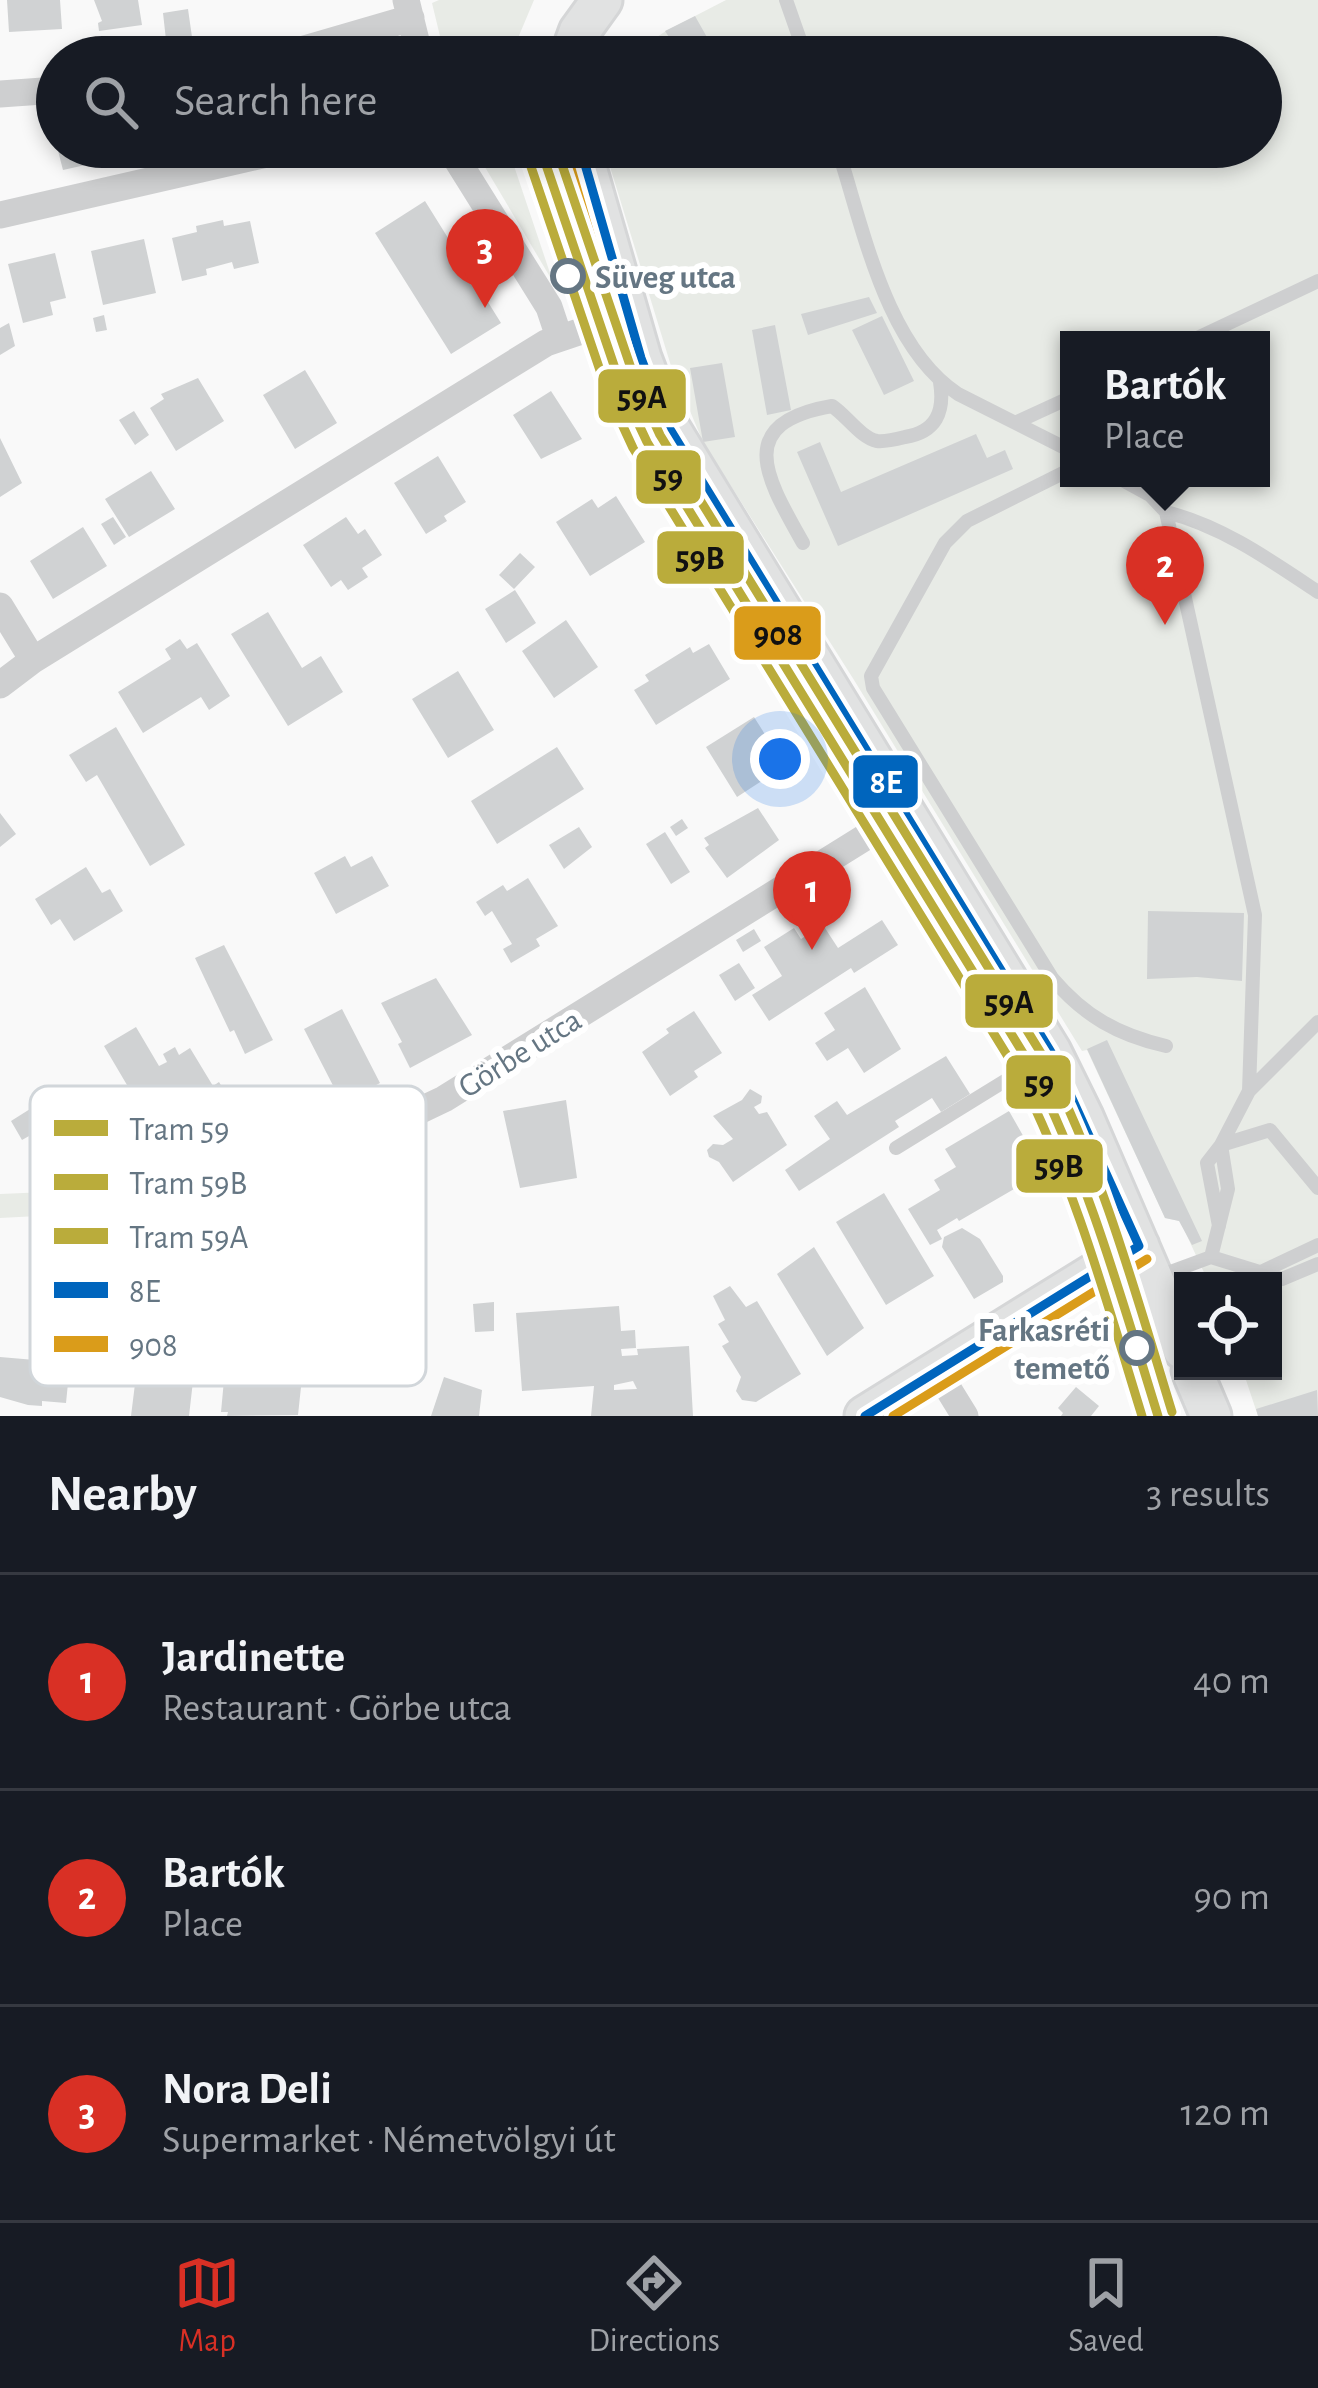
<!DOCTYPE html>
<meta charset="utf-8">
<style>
:root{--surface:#171b24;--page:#20242c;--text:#f1f3f6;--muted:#9ea1a6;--line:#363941;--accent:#d93025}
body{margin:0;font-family:"Alegreya Sans",sans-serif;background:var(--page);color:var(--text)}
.controls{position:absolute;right:36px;bottom:36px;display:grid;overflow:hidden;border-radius:0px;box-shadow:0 6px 18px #0003}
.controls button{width:108px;height:108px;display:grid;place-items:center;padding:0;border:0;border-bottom:3px solid var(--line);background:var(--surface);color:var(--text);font:60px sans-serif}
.you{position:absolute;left:780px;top:759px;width:42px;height:42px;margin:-30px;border:9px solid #fff;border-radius:50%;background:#1a73e8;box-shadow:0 0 0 18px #1a73e833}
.badge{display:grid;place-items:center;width:78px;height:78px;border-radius:50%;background:var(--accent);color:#fff;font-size:39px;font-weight:700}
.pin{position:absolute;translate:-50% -99px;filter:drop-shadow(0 3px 6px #0008)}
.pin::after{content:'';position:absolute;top:63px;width:42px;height:36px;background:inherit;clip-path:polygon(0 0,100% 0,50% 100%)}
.popup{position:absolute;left:1060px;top:331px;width:210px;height:156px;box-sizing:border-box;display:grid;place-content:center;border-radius:0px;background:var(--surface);filter:drop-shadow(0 3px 9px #0005);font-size:39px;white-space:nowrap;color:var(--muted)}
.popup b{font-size:45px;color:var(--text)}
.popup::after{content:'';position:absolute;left:50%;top:100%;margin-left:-24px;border:24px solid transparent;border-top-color:var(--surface)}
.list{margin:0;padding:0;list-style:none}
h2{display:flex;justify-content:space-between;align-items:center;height:156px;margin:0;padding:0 48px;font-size:51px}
h2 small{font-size:39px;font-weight:400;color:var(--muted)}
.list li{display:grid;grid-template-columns:78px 1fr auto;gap:36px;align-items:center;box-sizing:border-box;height:216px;padding:0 48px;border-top:3px solid var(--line)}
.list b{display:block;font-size:45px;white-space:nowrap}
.list p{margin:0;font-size:39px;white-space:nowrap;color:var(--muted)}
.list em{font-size:39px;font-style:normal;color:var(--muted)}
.icon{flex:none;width:66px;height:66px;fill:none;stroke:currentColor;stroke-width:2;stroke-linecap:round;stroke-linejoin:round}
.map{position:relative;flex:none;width:1318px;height:1416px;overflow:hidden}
.search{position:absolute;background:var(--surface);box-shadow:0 6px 18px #0003;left:36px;right:36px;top:36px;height:132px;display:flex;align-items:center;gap:30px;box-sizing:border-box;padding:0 42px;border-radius:66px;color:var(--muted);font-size:45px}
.sheet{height:804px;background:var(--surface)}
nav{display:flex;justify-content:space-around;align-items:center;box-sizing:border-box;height:168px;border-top:3px solid var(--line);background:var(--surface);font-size:33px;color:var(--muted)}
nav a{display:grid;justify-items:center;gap:6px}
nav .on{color:var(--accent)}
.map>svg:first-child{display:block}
</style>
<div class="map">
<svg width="1318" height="1416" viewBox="0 0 1318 1416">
<rect width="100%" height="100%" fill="#f9f9f9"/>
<path fill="#e8ebe6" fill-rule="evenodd" d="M439,0h95l-24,57h-65l-13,-54z
M726,0h592v1416h-60l-15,-45h30v-90h-65l-28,-60 -15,-3 -78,-168 -5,1 -228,-371 -151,-238 -32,-76 -67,-219h657v-90h-634l39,-26zM1069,340h192v138h-192z
M508,148l45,134 -74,-125z
M141,1188l2,14 -48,11 -95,5v-24z"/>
<path fill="#d0d2d3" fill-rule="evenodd" d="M7,0h53l2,29 -53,3z
M94,0h44l4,25 -43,6 -1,-8 4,-2z
M188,9l4,28 -26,3 -3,-27z
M695,16l22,39 -66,2 23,-12 -9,-14z
M57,147h100v2l-94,21z
M425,201l76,122 -50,31 -76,-121z
M223,220l1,6 26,-5 9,42 -25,6 -2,-7 -26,7 1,6 -25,6 -10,-43 25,-6 -1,-6z
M144,239l12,54 -53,12 -12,-54z
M55,253l11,45 -16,4 3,13 -30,8 -15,-59z
M869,297l8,16 -69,22 -7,-21z
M104,315l3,15 -11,2 -3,-14z
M882,316l32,65 -30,14 -32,-65z
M9,323l6,23 -15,9v-27z
M775,325l16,85 -24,5 -15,-85z
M722,363l13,74 -32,5 -13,-74z
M305,370l32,53 -42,26 -32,-54z
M198,378l26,43 -48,30 -26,-43 14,-9 -3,-5z
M551,391l31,48 -41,20 -28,-44z
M134,411l15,24 -14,10 -16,-25z
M976,434l11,24 18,-8 8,19 -175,77 -41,-94 23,-10 21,50z
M0,438l22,45 -22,14z
M438,456l28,46 -22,14 3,5 -21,13 -32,-51z
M151,471l24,38 -46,28 -24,-38z
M616,496l29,46 -55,34 -34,-54 36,-23 6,9z
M113,517l13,20 -12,8 -13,-21z
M346,517l12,17 7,-5 17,26 -20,13 6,9 -20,13 -7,-10 -10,7 -28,-42z
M83,527l24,39 -54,33 -23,-38z
M520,553l15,14 -21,22 -15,-14z
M515,590l21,33 -30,20 -21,-34z
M268,612l34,56 19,-12 22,36 -55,34 -57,-92z
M566,620l32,47 -44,31 -32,-47z
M180,639l7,10 10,-6 33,53 -21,14 -8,-13 -58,36 -25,-41 53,-33 -6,-10z
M709,644l21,35 -74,46 -22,-35 15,-9 -4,-6 45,-28 3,6z
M458,671l36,59 -46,28 -36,-59z
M754,717l31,49 -48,31 -31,-50z
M116,727l69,118 -35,21 -53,-91 -11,7 -17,-27z
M557,747l27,42 -87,55 -26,-43z
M758,808l21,32 -52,38 -22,-30 4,-3 -5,-7z
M0,813l16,21 -16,13z
M682,819l6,9 -12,8 -6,-9z
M579,827l13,20 -28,22 -15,-24z
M665,832l25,40 -19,12 -25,-40z
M345,856l6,11 21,-11 17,30 -53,28 -22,-41z
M86,867l16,26 8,-4 13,22 -49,30 -14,-22 -9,6 -16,-26z
M528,878l30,48 -22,13 4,7 -29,17 -8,-14 9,-5 -20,-33 -7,5 -9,-14 27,-17 4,6z
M1148,911l96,2 -2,68 -45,-4 -50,2z
M882,920l16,25 -44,28 -3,-5 -82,53 -17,-26 30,-19 -18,-29 30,-19 7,11 22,-14 15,23z
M754,929l7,12 -18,11 -7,-12z
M224,945l49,95 -28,14 -11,-24 -4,2 -35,-74z
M739,963l16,25 -20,13 -16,-26z
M436,978l36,57 -62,33 -12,-24 4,-2 -21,-39z
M865,987l36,62 -37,24 -16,-25 -21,13 -12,-18 20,-13 -11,-17z
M342,1009l38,74 -38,20 -38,-74z
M694,1011l28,42 -28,18 4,6 -28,19 -28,-44 27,-19 -3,-4z
M136,1027l23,39 8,-4 -4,-8 12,-7 4,8 11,-7 23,38 6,-4 23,38 -32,20 -23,-38 -37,22 -46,-78z
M1107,1040l95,201 -10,4 -13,-24 -14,-3 -78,-169z
M946,1056l24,38 -29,18 -9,-14 -37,23 4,6 -100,64 -14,-21 45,-31 -16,-23 23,-15 10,14z
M750,1089l12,7 -1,7 -7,4 5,7 8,-2 20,33 -54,37 -14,-20 -10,-5 -2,-7 6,-6 10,1 10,-6 -20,-23 29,-16z
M566,1100l11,78 -57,10 -17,-77z
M38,1104l12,20 -28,16 -11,-19z
M1009,1111l21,37 -18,11 14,23 -67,39 -2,-3 -20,12 5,9 -12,6 -22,-36 32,-19 -6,-10 22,-13 -11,-18z
M884,1193l50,83 -48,29 -50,-83z
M339,1217l8,9 23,-6 19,63 -30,9 -3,-10 -14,4 -17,-60 3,-6z
M251,1218l49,43 -23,26 -20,-17 -36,42 -29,-26 23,-27 15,12 16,-19 -14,-12z
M962,1228l18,11 23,37v6l-29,17 -32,-52 2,-10z
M814,1247l50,81 -37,28 -50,-82z
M92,1251l30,1 -2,48 -29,-1v-12l-9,-1 -1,26 -45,-2 1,-28 12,1v-27l43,1z
M730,1286l16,21 11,-6 44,73 -45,28 -14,-2 -6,-9 5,-14 -19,-31 7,-4 -11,-18 7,-4 -12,-24z
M322,1296l5,17 -9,2 -5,-16z
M494,1302v29l-19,1 -2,-28z
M619,1306l2,25 14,-1 1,18 -15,1 1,7 16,-1 -1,-6 52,-3 4,70h-102l3,-30 -72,5 -6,-78zM633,1381l4,8 -23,1v-5z
M385,1325l31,25 -29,35 -30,-25z
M168,1338l29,4 -2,19 -29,-3z
M0,1357l70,6 -4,40 -24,-2v5l-14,-1 -28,-8z
M136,1376l57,5 -4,35h-58z
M444,1377l38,13 -3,26h-48z
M224,1380l77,7 -3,28 -71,1 1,-4h-7z
M1076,1387l23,19 -8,10h-30l2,-3 -5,-5z
M1317,1390l1,26h-60l-2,-7z"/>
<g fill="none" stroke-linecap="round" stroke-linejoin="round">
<g stroke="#d5d6d7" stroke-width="45">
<path id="secondary" d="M570,57l9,-25 23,-32
M580,147l61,211 24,63 386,631 32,65 100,232
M1192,1371l19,45
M865,1416l274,-170"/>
</g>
<path stroke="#cecfd0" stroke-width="14" d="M786,0l20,57
M837,147c26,79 48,199 121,247l111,56
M1193,340l125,-59
M1017,422l52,-24
M1069,470l-102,51 -22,22 -74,133 2,12 179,290c32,38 66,57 114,68
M1119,478l31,17 16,17 89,403 -6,176
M1166,512c56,14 104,48 152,80
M803,543c-36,-64 -71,-120 29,-137 14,9 29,32 45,35 8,1 20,-2 28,-4 31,-5 40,-25 35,-55
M1221,1145l49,-15 48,58
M896,1148l151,-93
M1219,1226l-12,-63 14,-18 28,-54 69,-69
M1211,1257l17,-68 -7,-44
M1211,1257l71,22 36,-15
M1261,1272l57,-27
M1154,1278l57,-21"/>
<path stroke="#cecfd0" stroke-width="27" d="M406,0l14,57
M277,57l134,-39
M0,94l57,-4
M449,147l100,160 10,30
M0,215l297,-68
M0,606l33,54
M0,685l33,-25 513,-317 83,-28
M100,1218c120,-26 234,-65 344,-119l460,-286
M936,1369l29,47"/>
<use href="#secondary" stroke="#e1e2e2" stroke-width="39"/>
<g stroke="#fff" stroke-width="18">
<path id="bus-1" d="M580,147l61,211 24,63 386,631 88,194
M865,1416l274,-170"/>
</g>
<g stroke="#fff" stroke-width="18">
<path id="bus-2" d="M566,151l61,211 25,66 386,631 87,193
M893,1416l254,-157"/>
</g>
<use href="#bus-1" stroke="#0065bd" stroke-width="9"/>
<use href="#bus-2" stroke="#da9c1a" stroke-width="9"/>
<g stroke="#fff" stroke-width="18">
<path id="tram-1" d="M540,147l82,242 25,53 384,624c57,112 90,231 127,350"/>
</g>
<g stroke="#fff" stroke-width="18">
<path id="tram-2" d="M526,152l82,242 25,54 385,625c56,110 88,226 124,343"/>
</g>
<g stroke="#fff" stroke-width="18">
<path id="tram-3" d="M556,147l80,236 24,52 384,623c58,112 91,233 128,354"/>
</g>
<use href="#tram-1" stroke="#baac3b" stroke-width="9"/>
<use href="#tram-2" stroke="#baac3b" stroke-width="9"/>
<use href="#tram-3" stroke="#baac3b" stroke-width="9"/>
</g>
<g fill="#fff" stroke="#657683" stroke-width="6">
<circle cx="568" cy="276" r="15"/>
<circle cx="1137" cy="1348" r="15"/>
</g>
<g text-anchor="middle" stroke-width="12" stroke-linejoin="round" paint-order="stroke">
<g font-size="33" font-weight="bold" fill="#657683" stroke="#fff" text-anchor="start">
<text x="595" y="288">Süveg utca</text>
<text x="1110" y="1341" text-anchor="end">Farkasréti<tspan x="1110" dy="38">temető</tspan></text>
</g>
<g font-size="33" fill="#657683" stroke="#fff">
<text transform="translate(519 1052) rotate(-32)" y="12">Görbe utca</text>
</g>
</g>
<rect x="30" y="1086" width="396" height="300" rx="18" fill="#fff" stroke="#d1d6da" stroke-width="3"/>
<rect x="54" y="1120" width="54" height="16" fill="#baac3b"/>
<rect x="54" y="1174" width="54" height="16" fill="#baac3b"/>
<rect x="54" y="1228" width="54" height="16" fill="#baac3b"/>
<rect x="54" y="1282" width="54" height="16" fill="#0065bd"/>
<rect x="54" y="1336" width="54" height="16" fill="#da9c1a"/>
<g font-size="33" fill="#657683">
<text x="129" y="1140">Tram 59</text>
<text x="129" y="1194">Tram 59B</text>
<text x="129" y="1248">Tram 59A</text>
<text x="129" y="1302">8E</text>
<text x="129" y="1356">908</text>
</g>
<g stroke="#fff" stroke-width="4.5">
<rect x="596" y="367" width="92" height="58" rx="12" fill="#baac3b"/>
<rect x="634" y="448" width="69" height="58" rx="12" fill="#baac3b"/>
<rect x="655" y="529" width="91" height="57" rx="12" fill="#baac3b"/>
<rect x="732" y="604" width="91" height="58" rx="12" fill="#da9c1a"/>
<rect x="851" y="753" width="69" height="57" rx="12" fill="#0065bd"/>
<rect x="963" y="972" width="92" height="58" rx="12" fill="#baac3b"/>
<rect x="1004" y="1053" width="69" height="58" rx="12" fill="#baac3b"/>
<rect x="1014" y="1137" width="91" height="58" rx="12" fill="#baac3b"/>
</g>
<g font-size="33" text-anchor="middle" font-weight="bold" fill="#fff">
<text x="886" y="793">8E</text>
</g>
<g font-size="33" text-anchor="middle" font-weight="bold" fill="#111">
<text x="642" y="408">59A</text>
<text x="668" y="488">59</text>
<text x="700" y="569">59B</text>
<text x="778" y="645">908</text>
<text x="1009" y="1013">59A</text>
<text x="1039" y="1094">59</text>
<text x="1059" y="1177">59B</text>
</g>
</svg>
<div class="controls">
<button><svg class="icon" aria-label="locate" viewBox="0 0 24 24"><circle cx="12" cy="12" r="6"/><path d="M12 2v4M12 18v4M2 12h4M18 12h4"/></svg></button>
</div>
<div class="you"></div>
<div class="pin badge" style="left:812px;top:950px">1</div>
<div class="pin badge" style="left:1165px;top:625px">2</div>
<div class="popup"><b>Bartók</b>Place</div>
<div class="pin badge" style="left:485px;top:308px">3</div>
<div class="search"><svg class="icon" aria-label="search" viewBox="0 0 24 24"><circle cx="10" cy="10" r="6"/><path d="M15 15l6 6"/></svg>Search here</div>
</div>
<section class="sheet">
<h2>Nearby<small>3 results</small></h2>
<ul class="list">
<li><span class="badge">1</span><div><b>Jardinette</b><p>Restaurant · Görbe utca</p></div><em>40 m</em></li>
<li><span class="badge">2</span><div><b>Bartók</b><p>Place</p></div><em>90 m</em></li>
<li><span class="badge">3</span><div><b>Nora Deli</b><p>Supermarket · Németvölgyi út</p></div><em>120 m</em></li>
</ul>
</section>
<nav>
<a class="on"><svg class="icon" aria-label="map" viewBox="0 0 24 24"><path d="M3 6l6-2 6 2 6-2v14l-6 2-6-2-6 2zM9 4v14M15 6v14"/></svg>Map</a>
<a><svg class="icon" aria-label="directions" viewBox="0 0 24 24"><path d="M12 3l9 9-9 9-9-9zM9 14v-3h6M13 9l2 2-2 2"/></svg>Directions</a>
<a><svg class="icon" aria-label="saved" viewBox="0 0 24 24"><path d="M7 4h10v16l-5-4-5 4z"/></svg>Saved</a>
</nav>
